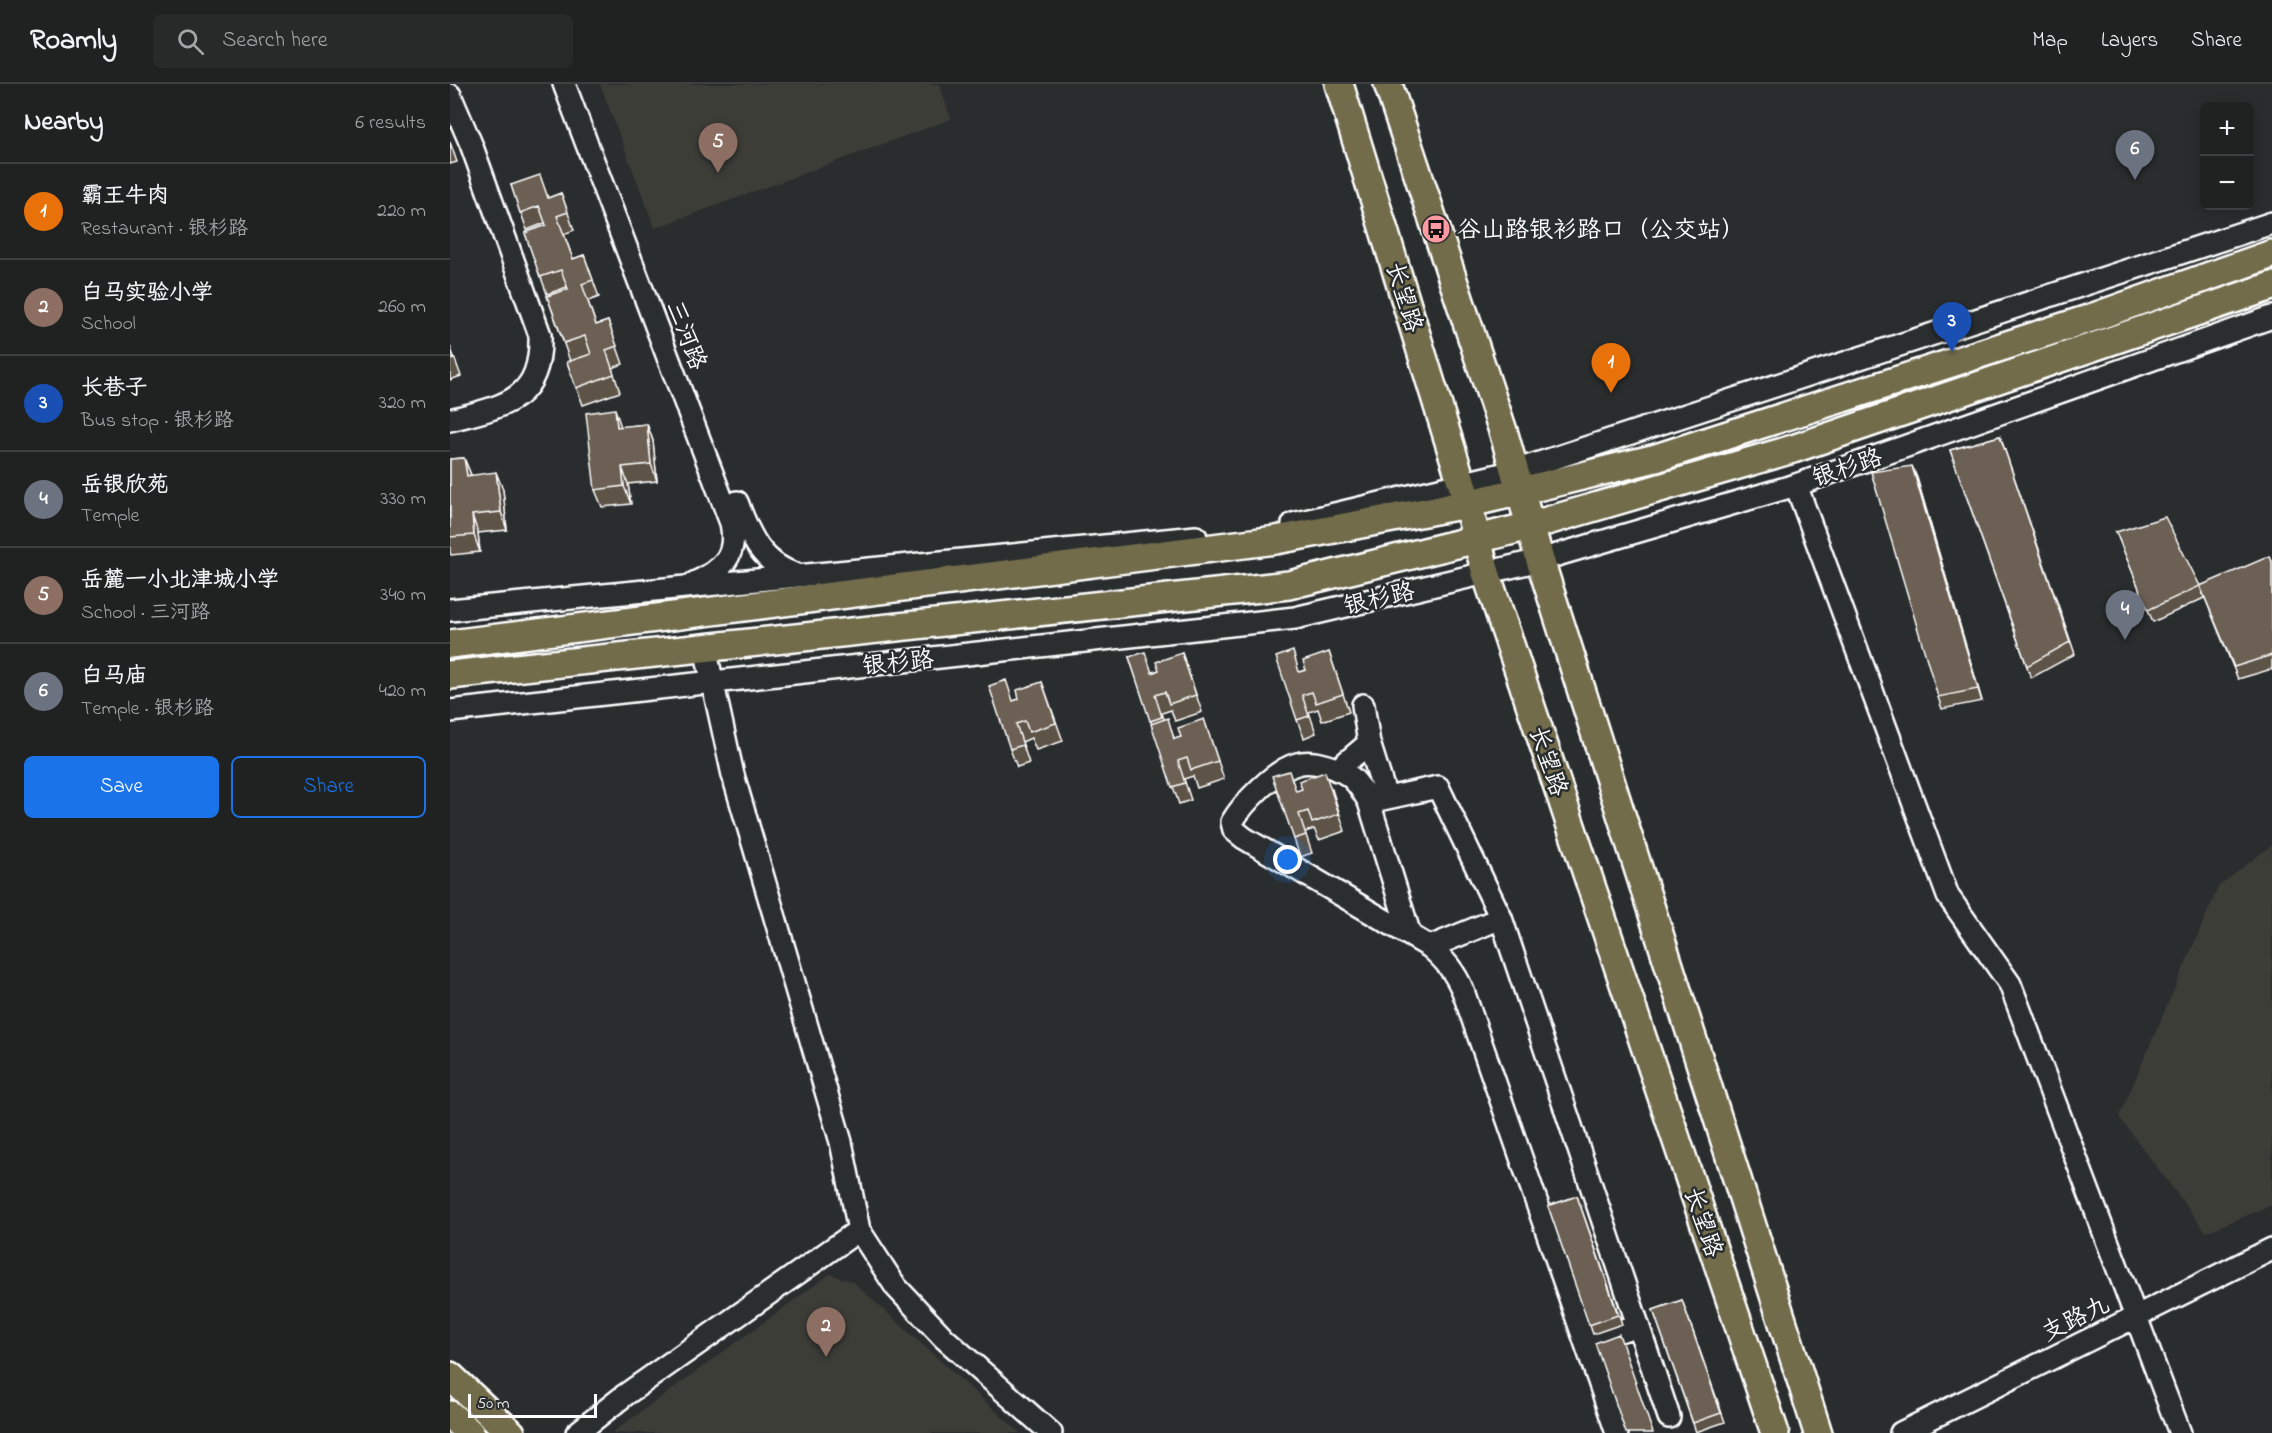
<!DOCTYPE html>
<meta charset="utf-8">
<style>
:root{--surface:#202222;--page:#282a2a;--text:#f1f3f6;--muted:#a2a4a5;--line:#3d3f40;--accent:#1a73e8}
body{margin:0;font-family:"Indie Flower","LXGW WenKai TC",sans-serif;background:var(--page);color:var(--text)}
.controls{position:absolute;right:18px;top:18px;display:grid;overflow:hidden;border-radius:9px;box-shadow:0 3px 15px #0003}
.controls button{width:54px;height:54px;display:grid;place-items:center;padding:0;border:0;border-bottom:2px solid var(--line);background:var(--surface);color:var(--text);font:30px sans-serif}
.scale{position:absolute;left:18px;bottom:15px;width:129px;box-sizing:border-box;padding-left:6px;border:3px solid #fff;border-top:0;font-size:16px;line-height:21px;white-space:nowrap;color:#fff;-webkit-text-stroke:4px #2a2d2e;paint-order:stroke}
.you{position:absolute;left:838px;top:776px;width:21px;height:21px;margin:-15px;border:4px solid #fff;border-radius:50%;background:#1a73e8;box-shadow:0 0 0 9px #1a73e833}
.badge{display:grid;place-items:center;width:39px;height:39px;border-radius:50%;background:var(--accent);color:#fff;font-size:20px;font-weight:700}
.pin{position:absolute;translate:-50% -50px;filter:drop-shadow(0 2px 3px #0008)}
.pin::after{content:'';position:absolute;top:32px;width:21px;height:18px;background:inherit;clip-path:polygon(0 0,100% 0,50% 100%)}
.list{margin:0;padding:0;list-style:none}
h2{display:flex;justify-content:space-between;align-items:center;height:78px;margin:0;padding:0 24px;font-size:26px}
h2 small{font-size:20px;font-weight:400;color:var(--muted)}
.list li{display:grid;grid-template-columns:39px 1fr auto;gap:18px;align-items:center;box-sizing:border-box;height:96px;padding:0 24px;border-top:2px solid var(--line)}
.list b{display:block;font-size:22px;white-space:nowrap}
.list p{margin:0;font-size:20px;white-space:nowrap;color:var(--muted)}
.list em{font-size:20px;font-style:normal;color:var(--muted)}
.actions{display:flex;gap:12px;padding:18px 24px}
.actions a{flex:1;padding:14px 0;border:2px solid var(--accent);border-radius:9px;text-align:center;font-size:21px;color:var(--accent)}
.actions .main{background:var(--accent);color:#fff}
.icon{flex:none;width:33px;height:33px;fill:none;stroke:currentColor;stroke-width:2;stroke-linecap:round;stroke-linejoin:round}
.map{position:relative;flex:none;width:1822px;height:1349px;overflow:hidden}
header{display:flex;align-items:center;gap:36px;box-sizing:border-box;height:84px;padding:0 30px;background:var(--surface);border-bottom:2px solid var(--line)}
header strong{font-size:28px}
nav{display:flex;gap:33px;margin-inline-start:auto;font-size:21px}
.search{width:420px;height:54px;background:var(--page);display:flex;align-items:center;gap:15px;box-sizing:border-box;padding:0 21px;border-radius:9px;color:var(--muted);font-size:22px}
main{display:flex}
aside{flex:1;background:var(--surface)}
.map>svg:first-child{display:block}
</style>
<header>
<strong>Roamly</strong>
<div class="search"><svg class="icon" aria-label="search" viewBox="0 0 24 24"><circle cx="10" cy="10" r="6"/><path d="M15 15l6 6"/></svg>Search here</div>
<nav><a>Map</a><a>Layers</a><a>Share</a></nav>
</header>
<main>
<aside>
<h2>Nearby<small>6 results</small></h2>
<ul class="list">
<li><span class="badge" style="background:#e8710a">1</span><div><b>霸王牛肉</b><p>Restaurant · 银杉路</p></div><em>220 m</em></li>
<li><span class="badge" style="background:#8d6e63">2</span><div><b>白马实验小学</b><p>School</p></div><em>260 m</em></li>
<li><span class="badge" style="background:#1a4fb4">3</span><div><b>长巷子</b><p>Bus stop · 银杉路</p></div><em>320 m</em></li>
<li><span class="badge" style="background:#6b7280">4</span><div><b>岳银欣苑</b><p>Temple</p></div><em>330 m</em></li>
<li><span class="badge" style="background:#8d6e63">5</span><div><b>岳麓一小北津城小学</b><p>School · 三河路</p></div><em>340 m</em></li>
<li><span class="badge" style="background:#6b7280">6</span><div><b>白马庙</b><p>Temple · 银杉路</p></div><em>420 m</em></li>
</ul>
<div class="actions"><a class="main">Save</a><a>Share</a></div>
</aside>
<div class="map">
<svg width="1822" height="1349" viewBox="0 0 1822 1349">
<rect width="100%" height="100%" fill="#2a2d2e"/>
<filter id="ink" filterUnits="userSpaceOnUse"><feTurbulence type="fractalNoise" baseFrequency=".0167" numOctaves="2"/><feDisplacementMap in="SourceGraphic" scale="12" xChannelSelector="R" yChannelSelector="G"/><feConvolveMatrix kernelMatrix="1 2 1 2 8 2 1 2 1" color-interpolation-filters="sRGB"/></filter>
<g filter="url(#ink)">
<path fill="#3e3c39" d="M150,0h339l12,35 -296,109z
M1822,761v360l-66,27 -87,-115 100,-231z
M380,1190l23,8 167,151h-408z"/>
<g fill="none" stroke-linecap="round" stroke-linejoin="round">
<g stroke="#fff" stroke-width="26">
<path id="minor" d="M114,0l167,439c7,32 -8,47 -37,60
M0,11l21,49 69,191c2,66 -36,71 -90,85
M1346,401l152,411 62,88 170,449
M287,418c12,33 25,63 61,73
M843,440l222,-53 757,-248
M0,526l746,-73
M255,564l28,127 108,367 18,88 37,57 48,51 107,95
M913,621l6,38 17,54
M0,627l845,-93 245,-58 256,-75 476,-168
M887,686l32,-27
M919,718l69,-15 63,131 168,499
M960,851l-41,-133c-5,-9 -9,-16 -16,-23 -12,-11 -41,-20 -56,-15 -22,6 -54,39 -65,58l2,8 10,8 186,109c15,13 25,25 33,44l154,442
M980,863l71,-29
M1136,1258l52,-17
M127,1349l48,-38 234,-165
M1451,1349l371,-184"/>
</g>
<g stroke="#fff" stroke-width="32">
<path id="major" d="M889,0l123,400 24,89 289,860
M938,0l116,350 36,126 278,873
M0,560l826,-104 191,-36 189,-46 432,-139 184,-65
M0,591l839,-90 241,-59 263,-77 479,-163
M0,1292l61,57
M0,1331l20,18"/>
</g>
<use href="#minor" stroke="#2a2d2e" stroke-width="21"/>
<use href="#major" stroke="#726c4b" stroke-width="27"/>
</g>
<path fill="#5d5247" stroke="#fff" stroke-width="1.5" d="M0,58l7,20 -7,2z
M61,101l37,13 13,-5 13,37 -10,4 9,25 11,-4 15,42 -11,4 8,24 12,-4 15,43 -11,4 8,24 -37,13 -16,-43 3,-1 -23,-65 21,-7 -1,-2 -20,7 -22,-61 21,-8 -1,-2 -18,7z
M0,262l11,30 -11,4z
M197,340l6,17 4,40 -29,3 3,20 -29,3 -7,-17 26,-63z
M1550,352l75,218 -44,24 -81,-228z
M14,374l7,17 32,15 4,40 -29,3 2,19 -29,3 -1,-3v-93z
M1462,382l5,12 65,223 -40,8 -4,-12z
M1666,448l84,54 4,12 -51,24z
M1822,477v108l-34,10 -38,-93z
M879,568l20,60 -27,9 -4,-12 -9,3 7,21 -12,5 -7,-18 3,-48 6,-2z
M732,569l20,59 -27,9 -4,-11 -9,3 2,6 11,20 6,-2 23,-18 20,60 -27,9 -4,-12 -9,3 7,21 -12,4 -50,-147 23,15 7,-2z
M592,598l21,59 -27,9 -5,-12 -9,4 7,21 -12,4 -7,-18 3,-48 6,-2z
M882,705l13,42 -26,9 -5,-11 -9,3 7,21 -12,4 -6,-18 2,-48z
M1127,1112l45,128 -29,10 -45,-128z
M1232,1216l43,122 -29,10 -43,-122z"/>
<path fill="#4c423a" stroke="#fff" stroke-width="1.5" d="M165,325l6,18h-4z
M197,340l6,17 4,40 -6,-17z
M14,374l7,17 -4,1z
M1462,382l5,12 65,223 -4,-12z
M172,383l6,17 3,20 -7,-18z
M46,388l7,18 4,40 -6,-18z
M22,431l6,18 2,19 -6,-17z"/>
<path fill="#6c5f53" stroke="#fff" stroke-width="1.5" d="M90,91l8,23 13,-5 7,19 -11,4 16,43 11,-4 9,25 -11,4 14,41 12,-4 9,25 -11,4 8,24 -38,14 -9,-26 24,-8 -6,-18 -21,7 -17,-47 21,-7 -7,-19 -21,7 -15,-44 21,-8 -7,-19 -19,7 -9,-28z
M0,263l4,12 -4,1z
M165,325l2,18 30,-3 4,40 -29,3 2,19 -29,4 -9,-77z
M1550,352l70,206 -43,24 -77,-216z
M14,374l3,18 29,-4 5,40 -29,3 2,20 -24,2v-78z
M1462,382l66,223 -40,8 -67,-225z
M1715,433l35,69 -52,24 -32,-78z
M1820,472l2,6v93l-38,12 -34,-81z
M843,567l6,21 7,-2 -3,-9 26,-9 14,42 -27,9 -4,-11 -10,3 7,21 -12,4 -21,-63z
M695,568l7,21 7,-3 -3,-8 26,-9 14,42 -27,9 -4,-12 -10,3 7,22 -12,4 -21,-64z
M556,596l7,21 6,-2 -2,-9 25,-8 14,41 -27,9 -4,-11 -9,3 7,21 -13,4 -21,-63z
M718,634l6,21 7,-2 -3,-9 26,-9 14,42 -27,9 -4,-12 -9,3 7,22 -13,4 -21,-63z
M839,687l7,20 6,-2 -3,-8 26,-9 14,42 -27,9 -4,-12 -9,3 7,21 -12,4 -22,-63z
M1127,1112l41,119 -29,10 -41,-119z
M1232,1216l39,113 -28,10 -40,-113z
M1169,1250l34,99h-27l-31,-90z"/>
</g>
<defs>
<g id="bus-disc" transform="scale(1.5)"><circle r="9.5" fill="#ff9aa2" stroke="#2a2d2e"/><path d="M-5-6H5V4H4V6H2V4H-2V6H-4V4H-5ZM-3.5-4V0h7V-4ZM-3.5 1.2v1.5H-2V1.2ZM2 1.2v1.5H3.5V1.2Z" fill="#111"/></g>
</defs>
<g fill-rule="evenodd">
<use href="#bus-disc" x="986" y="145"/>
</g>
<g text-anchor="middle" stroke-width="5" stroke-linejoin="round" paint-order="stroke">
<g font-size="24" fill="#fff" stroke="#2a2d2e" text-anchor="start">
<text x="1007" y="153">谷山路银衫路口（公交站）</text>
</g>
<g font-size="24" fill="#fff" stroke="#2a2d2e">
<text transform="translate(955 213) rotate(73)" y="8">长望路</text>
<text transform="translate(237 251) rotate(69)" y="8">三河路</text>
<text transform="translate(1397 383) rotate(-19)" y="8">银杉路</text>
<text transform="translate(929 514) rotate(-13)" y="8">银杉路</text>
<text transform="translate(448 578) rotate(-6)" y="8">银杉路</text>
<text transform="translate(1099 677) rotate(71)" y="8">长望路</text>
<text transform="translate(1254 1138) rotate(71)" y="8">长望路</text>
<text transform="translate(1625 1234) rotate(-26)" y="8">支路九</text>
</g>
</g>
</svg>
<div class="controls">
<button>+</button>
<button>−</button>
</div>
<div class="scale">50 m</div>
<div class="you"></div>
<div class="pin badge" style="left:1161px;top:309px;background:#e8710a">1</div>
<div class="pin badge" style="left:376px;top:1273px;background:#8d6e63">2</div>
<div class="pin badge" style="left:1502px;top:268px;background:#1a4fb4">3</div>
<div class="pin badge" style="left:1675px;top:556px;background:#6b7280">4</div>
<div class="pin badge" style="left:268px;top:89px;background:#8d6e63">5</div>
<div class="pin badge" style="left:1685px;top:96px;background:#6b7280">6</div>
</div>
</main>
